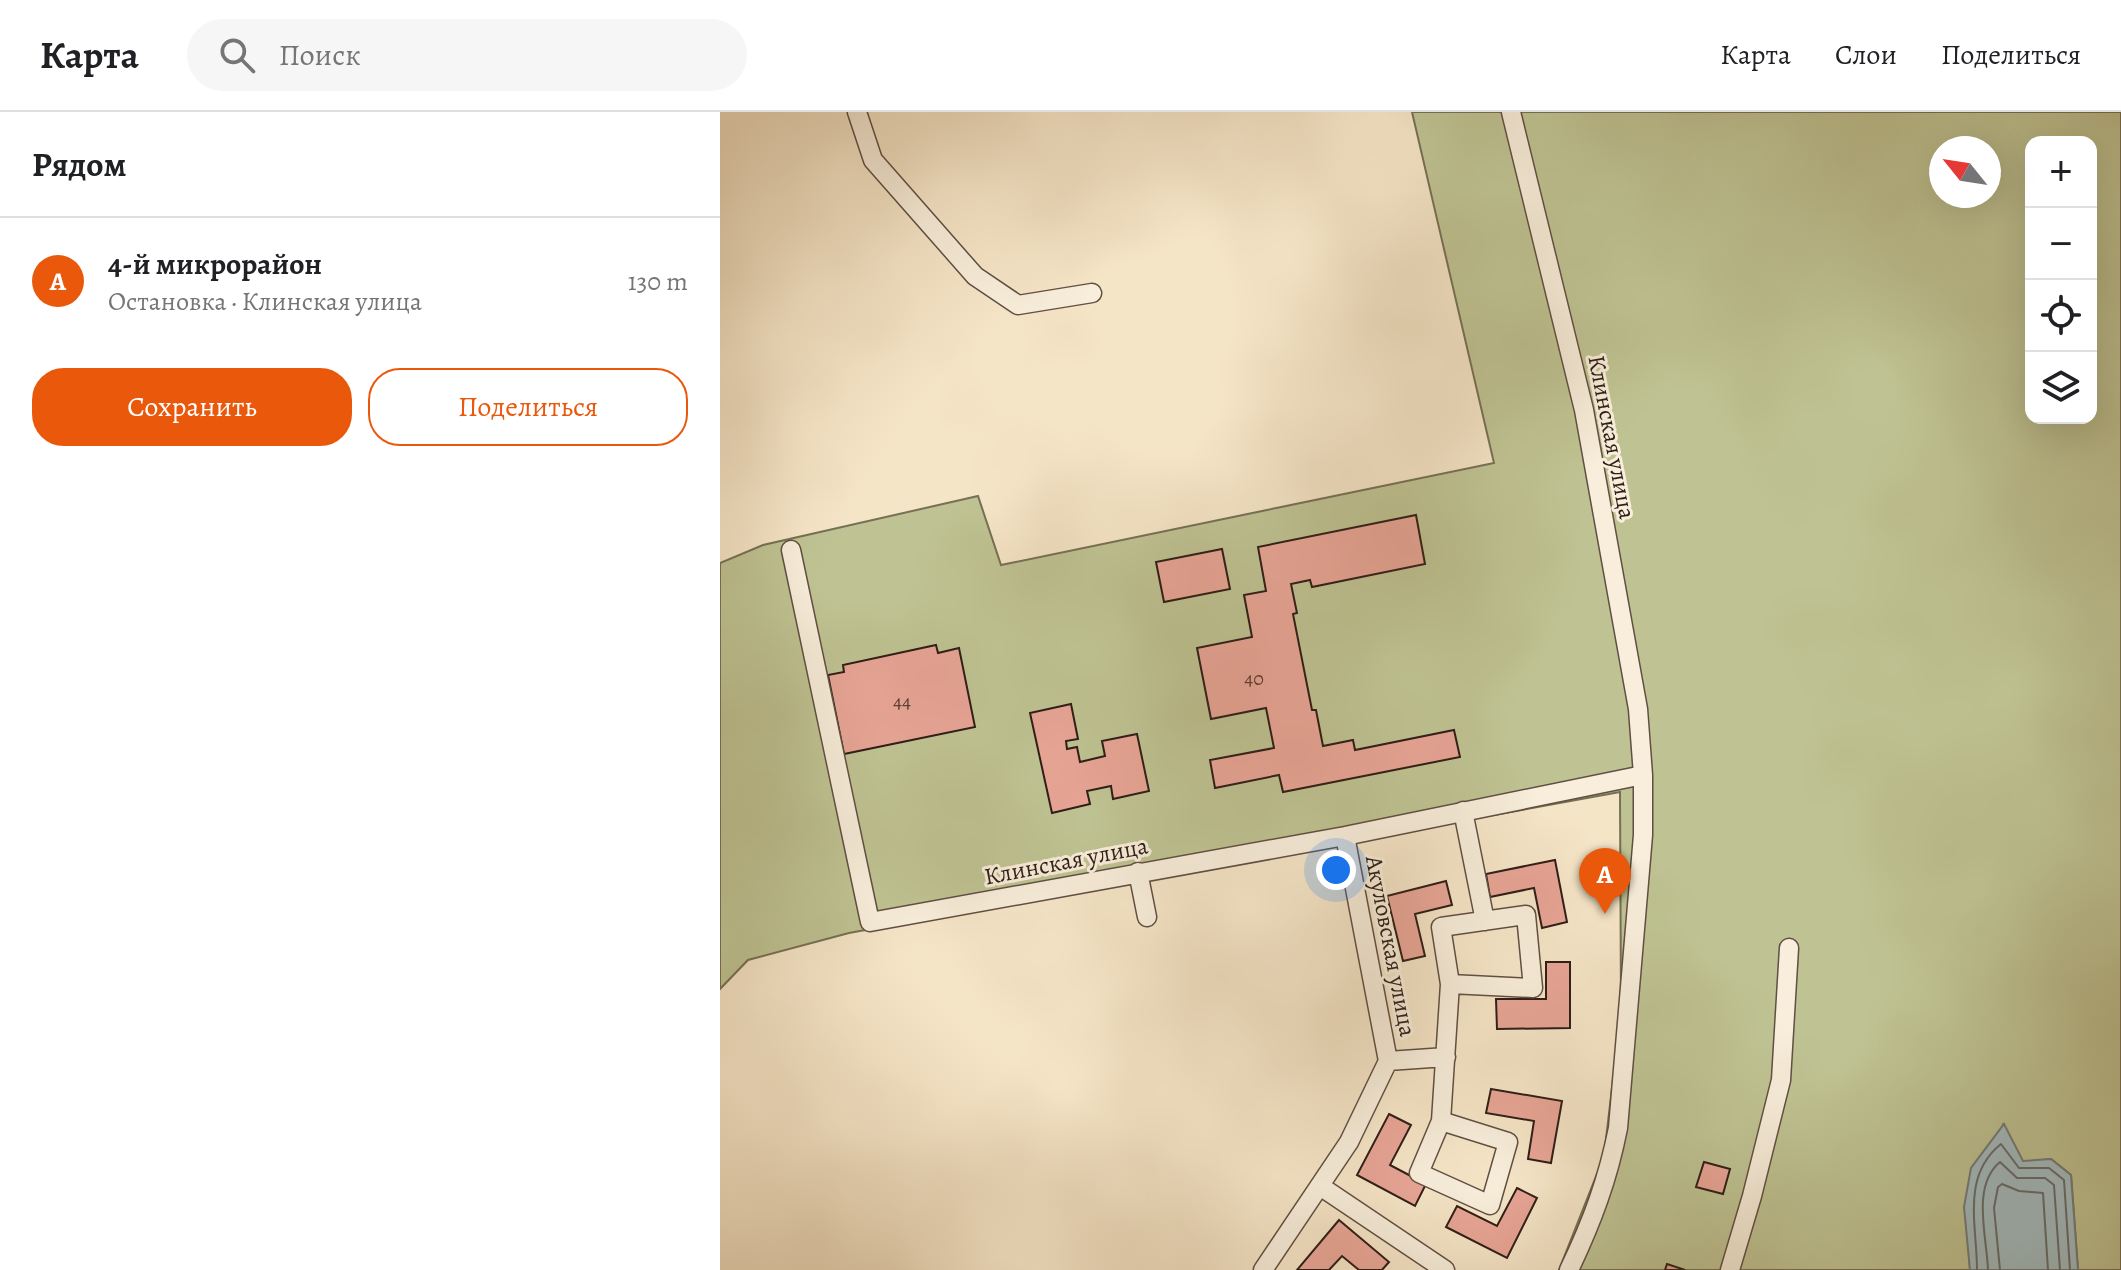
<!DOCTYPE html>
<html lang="ru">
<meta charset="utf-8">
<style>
:root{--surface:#fff;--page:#f6f6f6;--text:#202124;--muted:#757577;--line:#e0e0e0;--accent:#ea580c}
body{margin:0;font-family:Alegreya,serif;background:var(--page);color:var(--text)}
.controls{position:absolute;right:24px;top:24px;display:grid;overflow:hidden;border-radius:16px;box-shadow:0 8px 32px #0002}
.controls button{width:72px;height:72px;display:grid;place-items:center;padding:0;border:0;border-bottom:2px solid var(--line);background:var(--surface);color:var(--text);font:40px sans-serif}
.compass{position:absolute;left:1209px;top:24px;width:72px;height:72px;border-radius:50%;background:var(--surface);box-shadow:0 8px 32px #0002;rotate:300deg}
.you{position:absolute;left:616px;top:758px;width:28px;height:28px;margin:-20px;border:6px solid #fff;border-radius:50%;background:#1a73e8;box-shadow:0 0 0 12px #1a73e833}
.badge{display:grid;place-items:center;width:52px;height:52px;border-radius:50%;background:var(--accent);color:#fff;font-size:26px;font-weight:700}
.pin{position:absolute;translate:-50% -66px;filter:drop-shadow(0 2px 4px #0008)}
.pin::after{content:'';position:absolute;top:42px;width:28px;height:24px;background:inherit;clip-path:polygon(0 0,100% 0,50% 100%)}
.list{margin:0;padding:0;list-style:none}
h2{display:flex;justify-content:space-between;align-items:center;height:104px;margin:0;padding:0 32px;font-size:34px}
h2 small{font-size:26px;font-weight:400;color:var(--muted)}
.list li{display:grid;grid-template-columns:52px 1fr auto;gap:24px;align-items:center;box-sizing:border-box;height:128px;padding:0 32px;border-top:2px solid var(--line)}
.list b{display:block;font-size:30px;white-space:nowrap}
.list p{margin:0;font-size:26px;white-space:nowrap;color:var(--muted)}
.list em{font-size:26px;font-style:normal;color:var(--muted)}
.actions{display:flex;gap:16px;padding:24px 32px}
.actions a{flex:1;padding:18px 0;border:2px solid var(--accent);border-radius:32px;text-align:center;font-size:28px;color:var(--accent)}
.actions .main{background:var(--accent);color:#fff}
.icon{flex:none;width:44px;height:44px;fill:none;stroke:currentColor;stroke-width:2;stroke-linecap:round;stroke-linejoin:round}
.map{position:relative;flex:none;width:1401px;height:1158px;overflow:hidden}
header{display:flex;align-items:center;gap:48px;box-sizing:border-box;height:112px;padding:0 40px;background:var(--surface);border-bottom:2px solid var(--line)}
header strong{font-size:38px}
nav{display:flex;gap:44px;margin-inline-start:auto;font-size:28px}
.search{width:560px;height:72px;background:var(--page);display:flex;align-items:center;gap:20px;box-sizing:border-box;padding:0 28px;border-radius:44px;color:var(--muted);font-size:30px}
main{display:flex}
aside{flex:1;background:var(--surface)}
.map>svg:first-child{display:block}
</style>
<header>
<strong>Карта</strong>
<div class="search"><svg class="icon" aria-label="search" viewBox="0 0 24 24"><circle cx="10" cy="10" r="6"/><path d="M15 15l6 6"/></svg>Поиск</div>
<nav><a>Карта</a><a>Слои</a><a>Поделиться</a></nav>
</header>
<main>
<aside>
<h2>Рядом<small></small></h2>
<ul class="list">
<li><span class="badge">A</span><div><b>4-й микрорайон</b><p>Остановка · Клинская улица</p></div><em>130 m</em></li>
</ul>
<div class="actions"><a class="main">Сохранить</a><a>Поделиться</a></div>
</aside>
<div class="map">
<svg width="1401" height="1158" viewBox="0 0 1401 1158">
<rect width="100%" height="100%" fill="#f5e5c7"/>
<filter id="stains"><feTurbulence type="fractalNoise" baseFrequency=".0025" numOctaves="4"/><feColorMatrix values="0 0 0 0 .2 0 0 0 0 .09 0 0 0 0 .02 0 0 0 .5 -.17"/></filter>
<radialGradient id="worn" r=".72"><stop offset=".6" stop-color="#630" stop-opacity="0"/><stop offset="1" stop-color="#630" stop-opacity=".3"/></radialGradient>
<path fill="#bfc393" stroke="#767055" stroke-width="2" fill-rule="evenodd" d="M692,0h709v1158h-43l-7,-95 -20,-16 -28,3 -20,-37 -35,116 2,29h-411l45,-114 17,-145 -1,-219 -771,141 -101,27 -28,29v-426l43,-18 215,-49 23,69 493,-102zM1311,30h60v276h-60zM1221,36h48v48h-48z"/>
<path fill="#a2bcc0" stroke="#747c7c" stroke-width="2" d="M1284,1012l19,37 28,-2 20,16 7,95h-108l-6,-63 7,-39z"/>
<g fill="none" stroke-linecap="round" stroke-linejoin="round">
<path stroke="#686c6c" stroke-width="2" d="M1257,1158c0,-45 -16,-94 24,-126l18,24h30l15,12 6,90
M1268,1158c-1,-33 -17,-84 12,-108l17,16h28l9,7 6,85
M1280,1158l-6,-62 4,-21 4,-3 17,7 24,2 5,77"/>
</g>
<path fill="#e8a596" stroke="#2e1d17" stroke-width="2" d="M696,403l9,49 -113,23 -2,-7 -19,4 6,29 -4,1 19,96h4l7,36 30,-6 2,10 99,-20 6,27 -177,35 -4,-17 -64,13 -5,-28 64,-12 -8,-40 -55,11 -14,-71 55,-11 -8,-42 22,-4 -8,-44z
M502,437l8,40 -66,13 -8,-40z
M216,533l2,8 21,-5 16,79 -131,27 -16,-79 16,-3 -1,-7z
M351,592l7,35 -12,2 1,8 10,-2 3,15 25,-6 -3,-15 35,-7 12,57 -36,8 -2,-13 -24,5 3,13 -38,9 -22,-100z
M835,748l12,62 -25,6 -8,-40 -44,9 -4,-23z
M726,769l6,24 -37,9 10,42 -22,5 -16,-65z
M826,850h24v66l-73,1 -1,-30h50z
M771,977l71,12 -11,62 -23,-4 6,-38 -48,-8z
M669,1002l22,11 -21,40 36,19 -11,22 -58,-31z
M984,1050l26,7 -7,25 -27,-7z
M797,1076l20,10 -30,60 -61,-31 11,-21 40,20z
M619,1108l50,42 -7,8h-23l-17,-14 -13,14h-32z
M947,1152l18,6h-20z"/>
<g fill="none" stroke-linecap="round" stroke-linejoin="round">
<g stroke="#604f43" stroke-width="21">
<path id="minor" d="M137,0l16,48 102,116 43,29 74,-12
M791,0l73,298 54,299 5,66v60l-25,293c-10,51 -26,94 -49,142
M71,438l79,372 475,-86 298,-61
M743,699l22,110
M418,760l9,45
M668,949l58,-4
M721,1009l-22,52 71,32 18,-63 -67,-21 9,-137 -9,-57 85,-12 7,73 -83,-4
M600,1074l125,84
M543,1158l86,-128 39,-81 -43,-225
M1010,1158l22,-74 29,-116 8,-132"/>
</g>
<use href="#minor" stroke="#f8eedb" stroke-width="18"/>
</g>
<g text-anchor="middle" stroke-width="6" stroke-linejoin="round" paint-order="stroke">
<g font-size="20" fill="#5c3f37">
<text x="534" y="573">40</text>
<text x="182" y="596">44</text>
</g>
<g font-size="24" fill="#2e1d17" stroke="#f8eedb">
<text transform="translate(892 325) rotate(79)" y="8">Клинская улица</text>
<text transform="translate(346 749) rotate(-11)" y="8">Клинская улица</text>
<text transform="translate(671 834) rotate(79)" y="8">Акуловская улица</text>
</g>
</g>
<rect width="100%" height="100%" filter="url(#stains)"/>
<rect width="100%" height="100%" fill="url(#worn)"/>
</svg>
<div class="controls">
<button>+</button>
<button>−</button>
<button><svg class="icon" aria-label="locate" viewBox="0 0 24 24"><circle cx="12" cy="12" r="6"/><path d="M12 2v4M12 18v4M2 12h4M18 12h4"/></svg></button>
<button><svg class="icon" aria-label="layers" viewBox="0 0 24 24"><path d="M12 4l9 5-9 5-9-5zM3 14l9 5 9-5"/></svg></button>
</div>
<svg class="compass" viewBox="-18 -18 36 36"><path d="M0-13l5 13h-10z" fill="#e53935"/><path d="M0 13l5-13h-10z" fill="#757577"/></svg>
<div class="you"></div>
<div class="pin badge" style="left:885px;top:802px">A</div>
</div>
</main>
